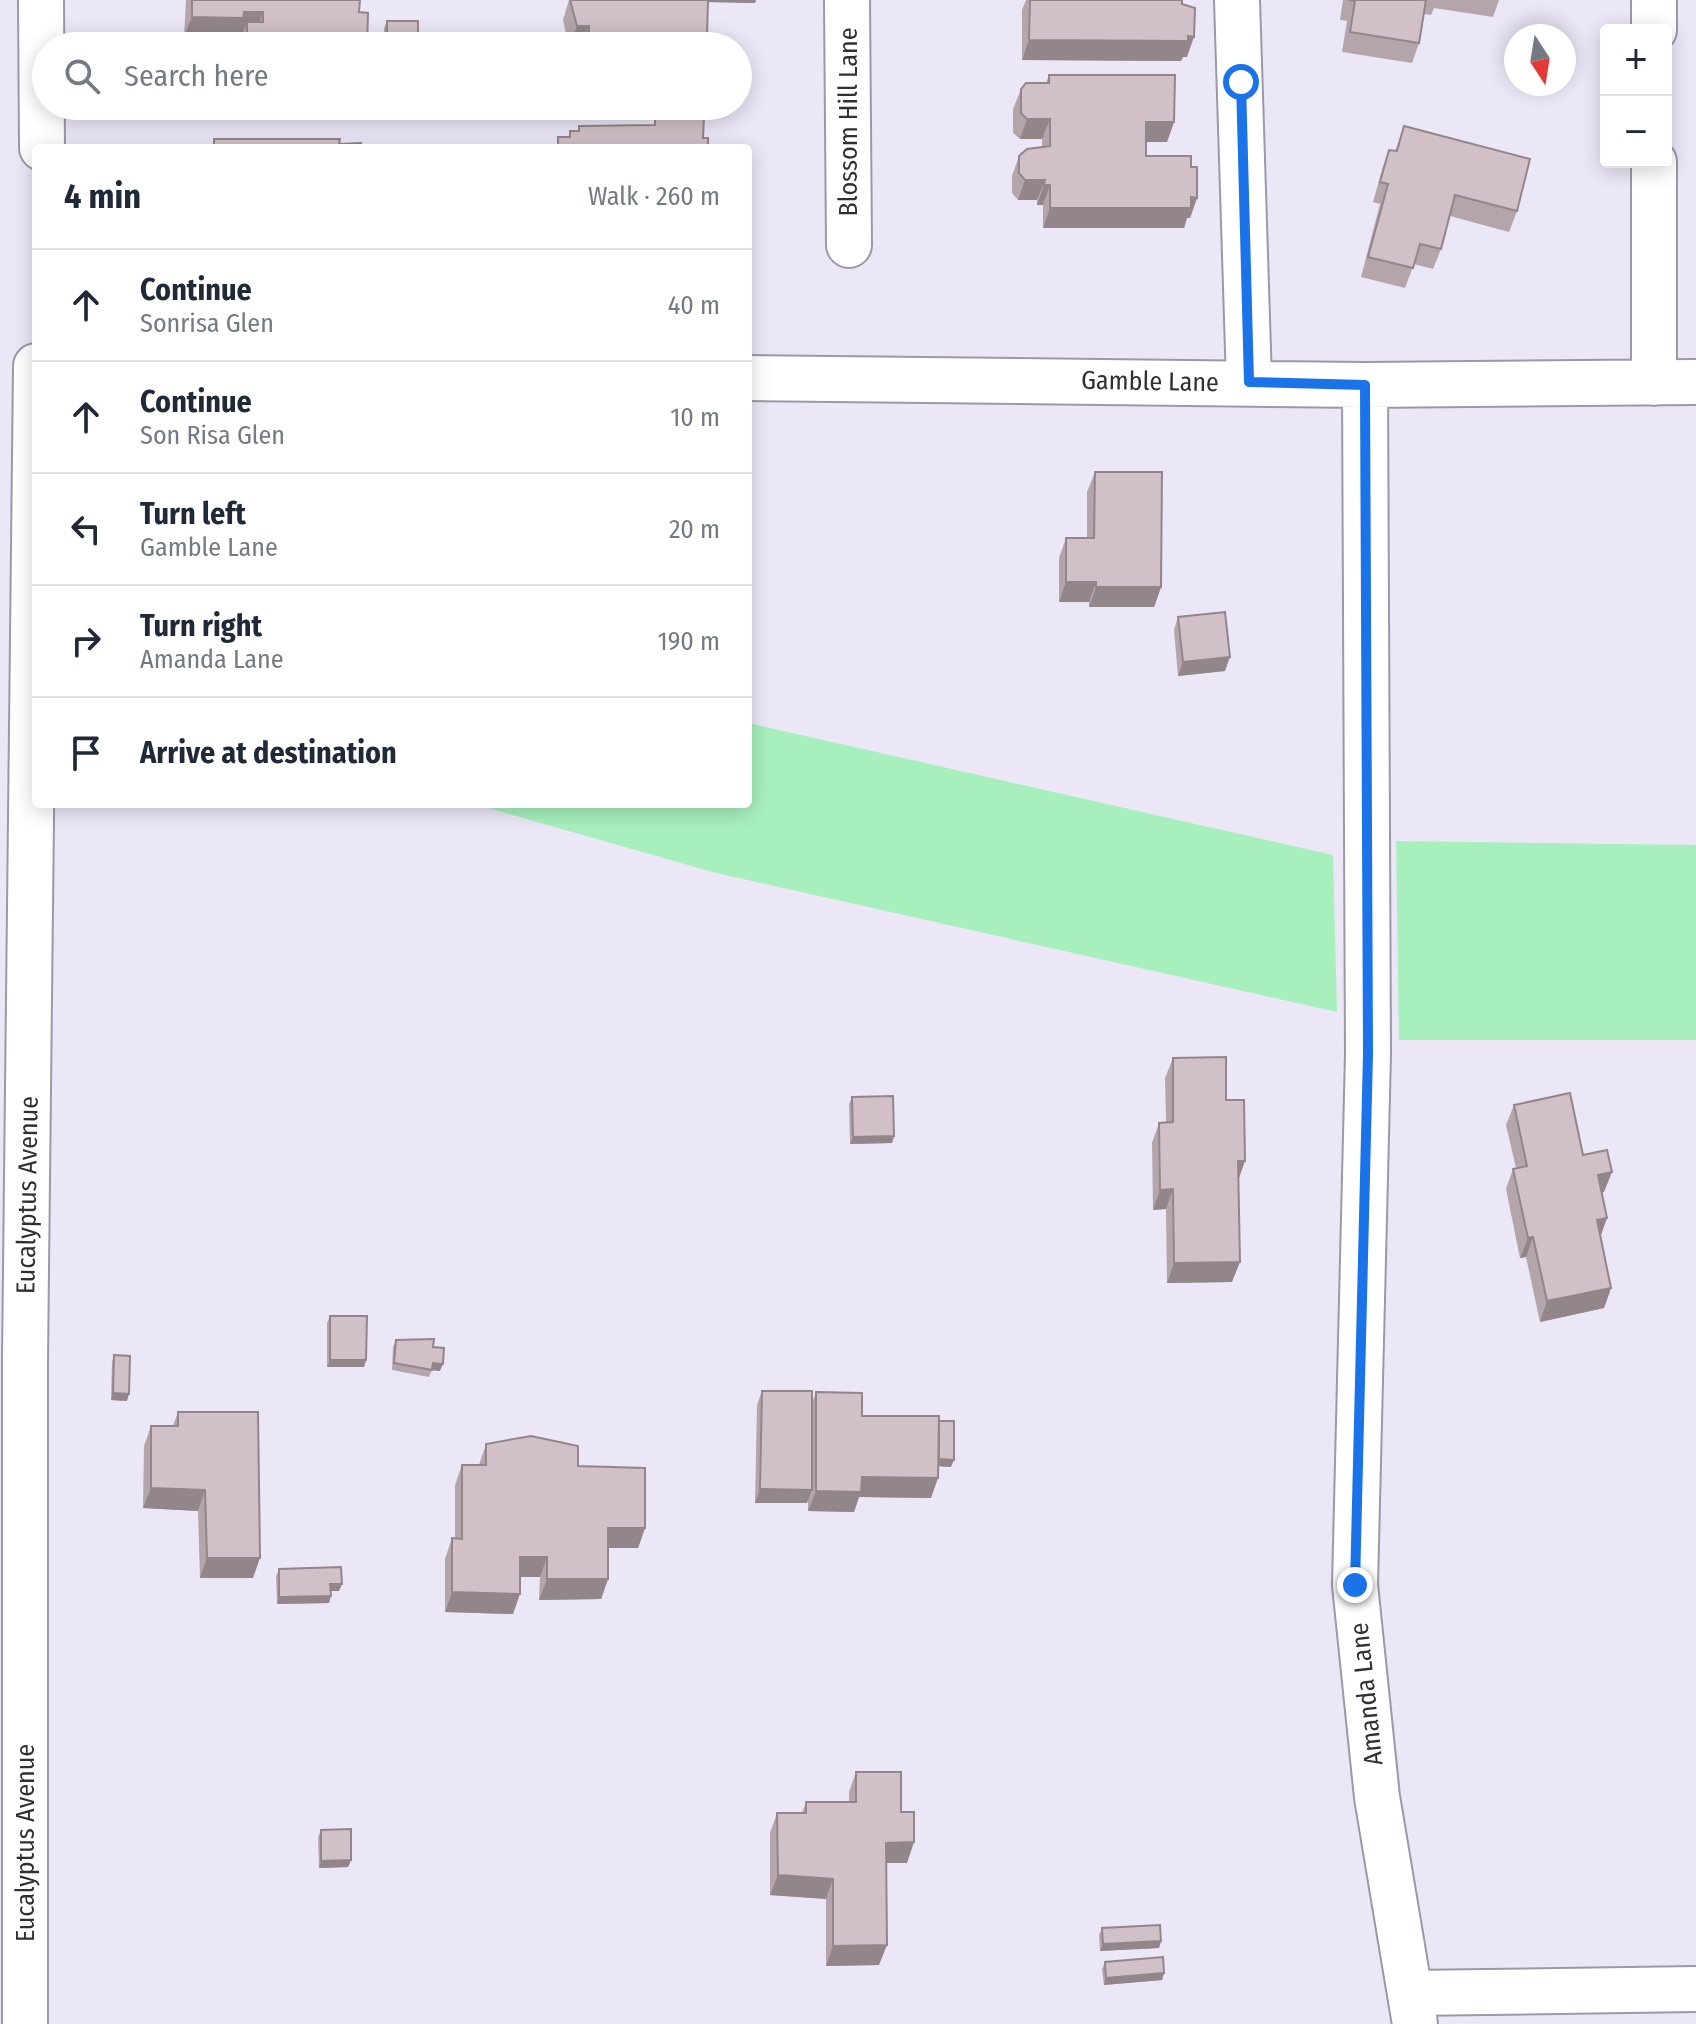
<!DOCTYPE html>
<meta charset="utf-8">
<style>
:root{--surface:#fff;--page:#f6f6f7;--text:#1f2937;--muted:#747a83;--line:#e0e1e3}
body{margin:0;font-family:"Fira Sans Condensed",sans-serif;background:var(--page);color:var(--text)}
.controls{position:absolute;right:24px;top:24px;display:grid;overflow:hidden;border-radius:8px;box-shadow:0 4px 20px #0003}
.controls button{width:72px;height:72px;display:grid;place-items:center;padding:0;border:0;border-bottom:2px solid var(--line);background:var(--surface);color:var(--text);font:40px sans-serif}
.compass{position:absolute;left:1504px;top:24px;width:72px;height:72px;border-radius:50%;background:var(--surface);box-shadow:0 4px 20px #0003;rotate:168deg}
.stop{position:absolute;width:24px;height:24px;margin:-18px;border:6px solid #1a73e8;border-radius:50%;background:#fff}
.stop.end{background:#1a73e8;border-color:#fff;box-shadow:0 2px 8px #0008}
.list{margin:0;padding:0;list-style:none}
h2{display:flex;justify-content:space-between;align-items:center;height:104px;margin:0;padding:0 32px;font-size:34px}
h2 small{font-size:26px;font-weight:400;color:var(--muted)}
.list li{display:grid;grid-template-columns:52px 1fr auto;gap:24px;align-items:center;box-sizing:border-box;height:112px;padding:0 32px;border-top:2px solid var(--line)}
.list b{display:block;font-size:30px;white-space:nowrap}
.list p{margin:0;font-size:26px;white-space:nowrap;color:var(--muted)}
.list em{font-size:26px;font-style:normal;color:var(--muted)}
.icon{flex:none;width:44px;height:44px;fill:none;stroke:currentColor;stroke-width:2;stroke-linecap:round;stroke-linejoin:round}
.map{position:relative;flex:none;width:1696px;height:2024px;overflow:hidden}
.search{position:absolute;background:var(--surface);box-shadow:0 4px 20px #0003;left:32px;top:32px;width:720px;height:88px;display:flex;align-items:center;gap:20px;box-sizing:border-box;padding:0 28px;border-radius:44px;color:var(--muted);font-size:30px}
.panel{position:absolute;background:var(--surface);box-shadow:0 4px 20px #0003;left:32px;top:144px;width:720px;height:664px;border-radius:8px}
.map>svg:first-child{display:block}
</style>
<div class="map">
<svg width="1696" height="2024" viewBox="0 0 1696 2024">
<rect width="100%" height="100%" fill="#ebe7f7"/>
<path fill="#a7f0bd" d="M748,723l585,132 4,157 -621,-139 -242,-69h274z
M1396,841l300,4v195h-297z"/>
<g fill="none" stroke-linecap="round" stroke-linejoin="round">
<g stroke="#9c98a7" stroke-width="48">
<path id="minor" d="M41,0l1,148
M847,0l2,245
M1237,0l12,382
M1654,30v-30
M748,378l617,7 331,-3
M1654,383v-221
M1365,385l3,669 -13,531 22,212 38,227
M1410,1993l286,-4
M25,2024v-663l11,-995"/>
</g>
<use href="#minor" stroke="#fff" stroke-width="44"/>
</g>
<path fill="#b4a5ab" d="M186,0h174l-1,12 8,34h-127l3,-14h-5l-2,6 -52,-1z
M569,0h187l-1,3 -47,-1 -4,44h-135l-6,-26z
M1026,0h4l157,57h-4l-2,4 -159,-1v-50z
M1343,0h156l-6,17 -59,-9 -3,7 -7,-1 -5,29 -7,20 -70,-11 5,-31 -7,-1z
M387,21l31,25h-34v-18z
M1049,75l125,47 -7,20h-21v14l45,11 6,31 -7,20h-3l-3,10h-141v-23h-6v-5h-19l-6,-7v-17l7,-20 23,-9v-8h-22l-7,-6v-24l8,-20 25,-6z
M1404,126l113,85 -8,21 -59,-16 -9,33 -8,20 -19,-5 -9,24 -44,-11 19,-73 -7,-2 9,-32 7,-20 6,1z
M1095,472l66,115 -7,20h-65v-5h-30v-44l7,-20h21v-46z
M1178,617l47,54 -47,5 -4,-46z
M1173,1058l65,122 -6,102 -65,1 -1,-74 -13,1 -1,-67 7,-20 7,-1 -1,-44z
M852,1097l42,39 -2,7 -42,1 -1,-40z
M1514,1105l69,50 21,37 -2,1 -1,44 10,51 -7,20 -64,14 -14,-65 -6,1 -14,-69 7,-20 3,-1 -10,-43z
M330,1316l36,44 -2,7h-37v-44z
M396,1340l37,7 7,24 -8,-1 -3,7 -37,-7 1,-23z
M114,1355l13,46 -16,-1 1,-38z
M762,1391l50,12 4,-11 46,24 77,6 12,45 -12,-1 -8,32 -72,-1 -5,15 -46,-1v-13l-1,5h-52l2,-98z
M178,1412l75,166h-53l-2,-67 -55,-3 1,-62 7,-20h22z
M486,1444l92,22 67,62 -7,20h-30v31l-7,20 -62,1 1,-23h-20l-7,37 -68,-2v-53l7,-21 3,1v-54l7,-20h17z
M279,1569l60,22h-8l-2,12 -52,1 -1,-28z
M856,1772l45,40 6,51h-21l-7,102 -53,1v-67l-56,-4v-62l7,-20h25l4,-11h43v-10z
M321,1830l30,30 -3,7 -29,1 -1,-31z
M1102,1928l59,13 -2,7 -59,3 -1,-16z
M1105,1962l59,11 -2,7 -58,5 -2,-16z"/>
<path fill="#92868b" d="M703,0h53l-1,3 -52,-1z
M244,12h19l-7,20 -9,-10 -4,10h-5l-2,6 -52,-1 8,-20z
M577,26h12l-7,20h-13z
M687,37h20l-3,9h-20z
M1194,37l-7,20h-4l-2,4 -159,-1 7,-20z
M260,106h93l-1,4 -93,-2z
M1027,119h23l-8,20h-22z
M1146,122h28l-7,20h-28z
M1025,180h20l-8,20h-19z
M1044,185h6l-7,20h-6z
M1191,197l6,1 -7,20h-3l-3,10h-141l7,-20z
M1066,582h30l-7,20h-30z
M1096,587h65l-7,20h-65z
M1230,657l-5,14 -47,5 5,-14z
M894,1136l-2,7 -42,1 3,-7z
M1238,1161h7l-7,20z
M1612,1172l-8,20 -13,3 7,-20z
M1173,1189l-7,20 -13,1 7,-20z
M1607,1218l-7,20 -3,-18z
M1533,1237l-7,20 -6,1 8,-20z
M1240,1262l-8,20 -65,1 7,-20z
M1611,1288l-7,20 -64,14 7,-21z
M330,1360h36l-2,7h-37z
M433,1363l10,1 -3,7 -10,-1z
M113,1393l16,1 -2,7 -16,-1z
M938,1459l16,1 -3,7 -16,-1z
M862,1477l76,1 -7,20 -72,-1 -5,15 -46,-1 8,-20z
M151,1488l54,2 -7,21 -55,-3z
M760,1489l52,1 -5,13h-52z
M608,1528h37l-7,20h-37z
M520,1557h27l-7,20h-28z
M207,1558h53l-7,20h-53z
M547,1579h61l-7,20 -62,1z
M330,1584h12l-3,7h-11z
M452,1592l68,2 -7,20 -68,-2z
M331,1596l-2,7 -52,1 2,-7z
M914,1842l-7,21h-28l7,-20z
M351,1860l-3,7 -29,1 2,-7z
M778,1875l55,4 -7,20 -56,-4z
M1161,1941l-2,7 -59,3 3,-7z
M887,1945l-8,20 -53,1 7,-20z
M1164,1973l-2,7 -58,5 2,-7z"/>
<path fill="#d1c0c7" stroke="#92868b" stroke-width="2" d="M192,0h168l-1,12 9,1 -1,33h-120v-24h16v-10h-19l-1,6 -51,-1z
M570,0h138l-1,37h-20v9h-98v-20h-12z
M1030,0h152v4l13,4 -1,29 -6,-1v5l-159,-1z
M1349,0h77l-7,43 -69,-11 5,-31z
M387,21h31v25h-31z
M1049,75h126l-1,47h-28v34h45v11h6v31l-6,-1v11h-141v-23h-6l1,-5h-20l-6,-7v-17l8,-7 23,-3v-27h-23l-6,-6v-24l5,-6h23z
M655,116h49l-1,22h5v10h-150v-11h12v-6h9v-5l76,-1z
M1404,126l126,33 -13,52 -62,-16 -14,54 -21,-5 -7,24 -45,-11 20,-73 -8,-2 9,-32 8,1z
M214,139h126l-1,5 22,-1v5h-147z
M1095,472h67l-1,115h-65v-5h-30v-44h28z
M1225,612l5,45 -47,5 -5,-45z
M1226,1057v43h18l1,61h-7l2,101 -66,1 -1,-74 -13,1 -1,-67 14,-1v-64z
M1570,1093l13,62 24,-5 5,22 -14,3 9,43 -10,2 14,68 -64,13 -14,-64 -5,1 -15,-69 14,-3 -13,-61z
M893,1096l1,40 -41,1 -1,-40z
M330,1316h37l-1,44h-36z
M434,1339l-1,8 11,1 -1,16 -10,-1 -1,7 -38,-7 2,-23z
M114,1355l16,1 -1,38 -16,-1z
M762,1391h50v99l-52,-1z
M816,1392l46,1v23h77l-1,62 -76,-1 -1,15 -45,-1z
M178,1412h80l2,146h-53l-2,-68 -54,-2v-62h27z
M939,1421h15v39l-15,-1z
M531,1436l47,10v20l67,2v60h-37v51h-61v-22h-27v37l-68,-2v-54l10,1v-74h24v-21z
M341,1567l1,17h-12l1,12 -52,1v-28z
M856,1772h45v40h13v30l-28,1 1,102 -54,1v-67l-55,-4 -1,-62h29v-11h50z
M351,1829v31l-30,1v-31z
M1160,1925l1,16 -58,3 -1,-16z
M1163,1957l1,16 -58,5 -1,-16z"/>
<g fill="none" stroke-linecap="round" stroke-linejoin="round">
<path stroke="#1a73e8" stroke-width="10" d="M1241,82l8,300 116,3 3,669 -13,531"/>
</g>
<g text-anchor="middle" stroke-width="7" stroke-linejoin="round" paint-order="stroke">
<g font-size="26" fill="#302f35" stroke="#fff">
<text transform="translate(848 122) rotate(-90)" y="9">Blossom Hill Lane</text>
<text transform="translate(1150 381) rotate(1)" y="9">Gamble Lane</text>
<text transform="translate(27 1195) rotate(-89)" y="9">Eucalyptus Avenue</text>
<text transform="translate(1366 1694) rotate(-96)" y="9">Amanda Lane</text>
<text transform="translate(25 1843) rotate(-90)" y="9">Eucalyptus Avenue</text>
</g>
</g>
</svg>
<div class="controls">
<button>+</button>
<button>−</button>
</div>
<svg class="compass" viewBox="-18 -18 36 36"><path d="M0-13l5 13h-10z" fill="#e53935"/><path d="M0 13l5-13h-10z" fill="#747a83"/></svg>
<div class="stop" style="left:1241px;top:82px"></div>
<div class="stop end" style="left:1355px;top:1585px"></div>
<div class="search"><svg class="icon" aria-label="search" viewBox="0 0 24 24"><circle cx="10" cy="10" r="6"/><path d="M15 15l6 6"/></svg>Search here</div>
<section class="panel">
<h2>4 min<small>Walk · 260 m</small></h2>
<ul class="list">
<li><svg class="icon" aria-label="ahead" viewBox="0 0 24 24"><path d="M12 20V5M6 11l6-6 6 6"/></svg><div><b>Continue</b><p>Sonrisa Glen</p></div><em>40 m</em></li>
<li><svg class="icon" aria-label="ahead" viewBox="0 0 24 24"><path d="M12 20V5M6 11l6-6 6 6"/></svg><div><b>Continue</b><p>Son Risa Glen</p></div><em>10 m</em></li>
<li><svg class="icon" aria-label="left" viewBox="0 0 24 24"><path d="M17 20v-9H6M10 6l-5 5 5 5"/></svg><div><b>Turn left</b><p>Gamble Lane</p></div><em>20 m</em></li>
<li><svg class="icon" aria-label="right" viewBox="0 0 24 24"><path d="M7 20v-9h11M14 6l5 5-5 5"/></svg><div><b>Turn right</b><p>Amanda Lane</p></div><em>190 m</em></li>
<li><svg class="icon" aria-label="arrive" viewBox="0 0 24 24"><path d="M6 21V4h12l-3 4 3 4H6"/></svg><div><b>Arrive at destination</b></div></li>
</ul>
</section>
</div>
